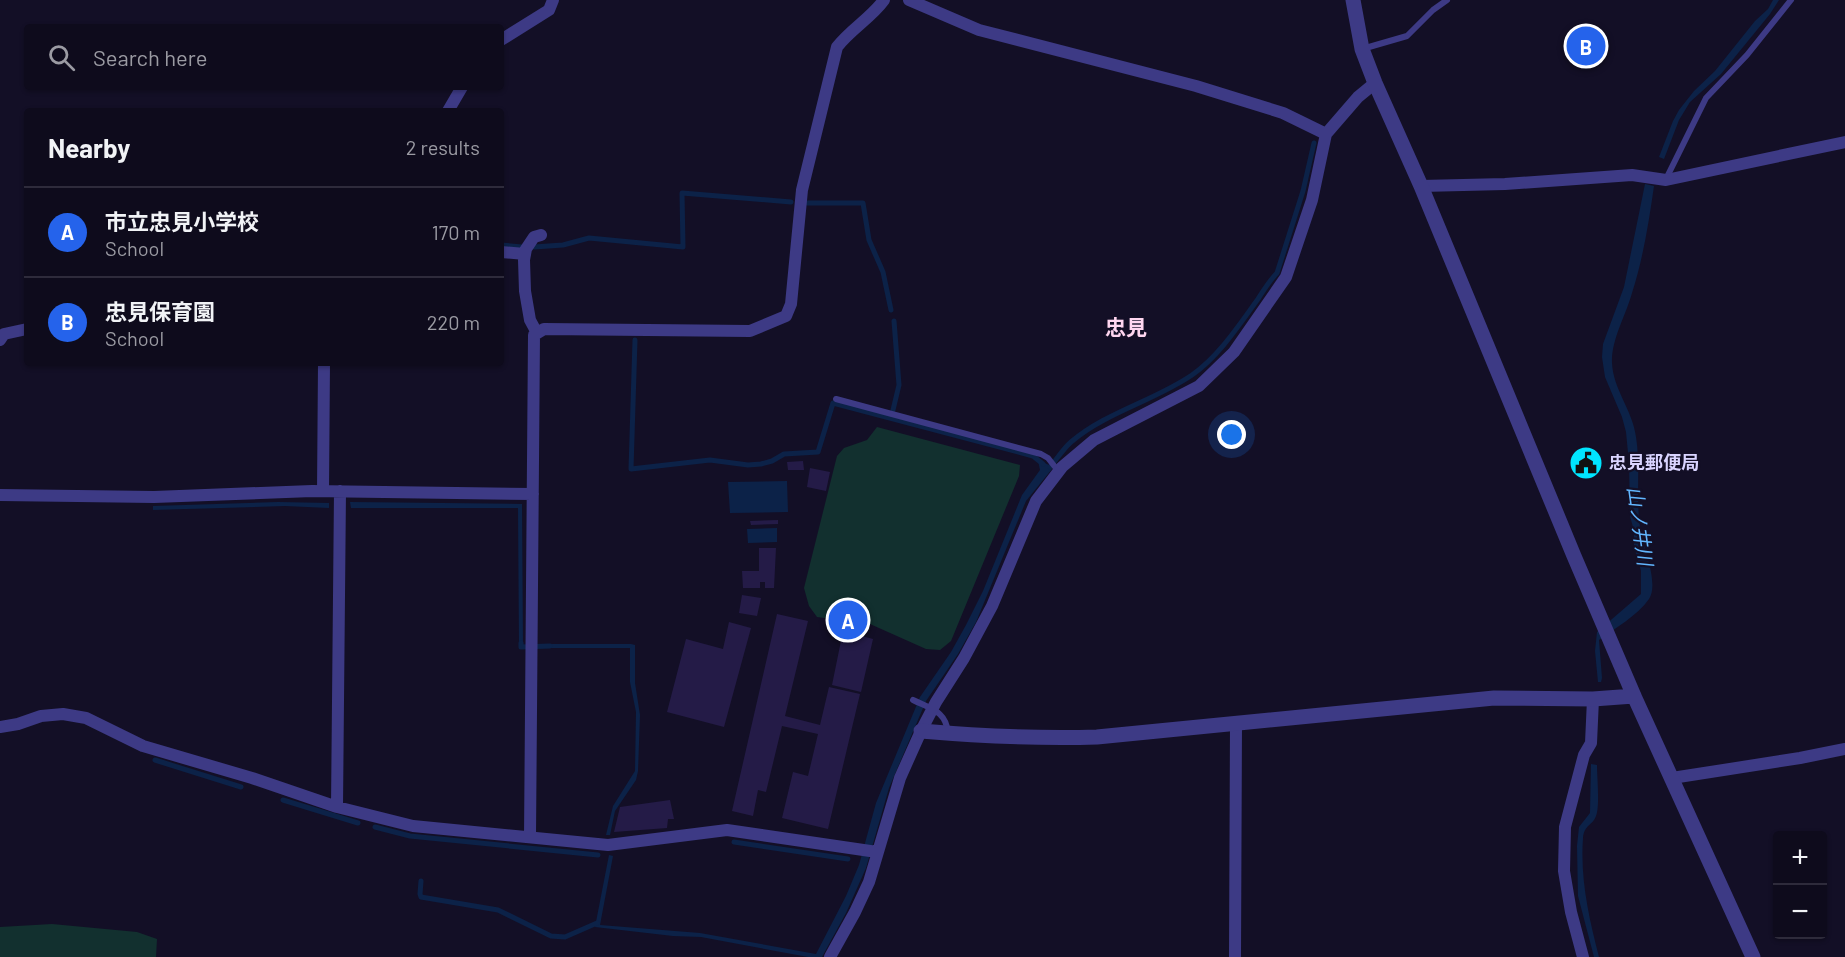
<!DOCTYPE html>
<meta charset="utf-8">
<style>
:root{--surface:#0e0b1c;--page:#1c1929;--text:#f1f3f6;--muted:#9b9ba3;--line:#2e2b3b;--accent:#2563eb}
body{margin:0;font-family:Barlow,"Noto Sans JP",sans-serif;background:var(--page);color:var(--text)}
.controls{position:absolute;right:18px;bottom:18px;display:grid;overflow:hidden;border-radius:6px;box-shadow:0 2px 4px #0004}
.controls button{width:54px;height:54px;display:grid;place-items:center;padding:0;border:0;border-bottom:2px solid var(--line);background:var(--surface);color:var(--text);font:30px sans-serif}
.you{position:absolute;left:1232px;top:435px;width:21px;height:21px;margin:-15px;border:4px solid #fff;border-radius:50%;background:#1a73e8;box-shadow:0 0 0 9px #1a73e833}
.badge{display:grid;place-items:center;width:39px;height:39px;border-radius:50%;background:var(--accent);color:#fff;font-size:20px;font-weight:700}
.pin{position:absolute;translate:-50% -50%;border:3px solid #fff;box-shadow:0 2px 6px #0006}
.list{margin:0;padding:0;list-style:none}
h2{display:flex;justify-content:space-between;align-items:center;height:78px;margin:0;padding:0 24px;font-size:26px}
h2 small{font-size:20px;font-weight:400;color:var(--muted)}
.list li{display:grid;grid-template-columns:39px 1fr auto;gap:18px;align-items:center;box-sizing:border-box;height:90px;padding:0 24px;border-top:2px solid var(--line)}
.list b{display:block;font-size:22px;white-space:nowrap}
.list p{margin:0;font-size:20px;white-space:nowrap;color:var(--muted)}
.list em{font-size:20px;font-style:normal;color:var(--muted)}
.icon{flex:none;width:33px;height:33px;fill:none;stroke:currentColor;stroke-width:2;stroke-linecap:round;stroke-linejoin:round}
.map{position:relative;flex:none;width:1845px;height:957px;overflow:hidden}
.search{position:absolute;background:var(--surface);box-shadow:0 2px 4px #0004;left:24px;top:24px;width:480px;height:66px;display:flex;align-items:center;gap:15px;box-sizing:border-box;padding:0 21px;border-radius:6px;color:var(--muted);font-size:22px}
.panel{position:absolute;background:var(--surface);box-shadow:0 2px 4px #0004;left:24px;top:108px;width:480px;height:258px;border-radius:6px}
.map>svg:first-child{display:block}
</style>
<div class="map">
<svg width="1845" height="957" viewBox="0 0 1845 957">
<rect width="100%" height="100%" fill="#130f26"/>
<path fill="#12302f" d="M877,427l143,38 -1,11 -68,165 -11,9 -14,-1 -56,-25 -53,-7 -8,-11 -5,-18 33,-132 7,-8 23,-8z
M52,924l85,8 20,7 -1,18h-156v-30z"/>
<path fill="#0c2248" d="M1773,0h6l-9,14 -49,60 -31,28 -11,18 -15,39 -5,-2 14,-36 6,-11 15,-19 21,-20 40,-50 13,-12z
M1645,184l9,2c-5,35 -11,73 -22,107 -6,22 -21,47 -20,70 1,26 21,48 24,74 5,31 -1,64 5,96 3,16 18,51 8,66 -12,17 -34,29 -50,41l3,38 -1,4h-3l-3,-31 2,-19 44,-38v-23l-7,-25v-15l-4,-15 -1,-53 -3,-31 -4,-15 -17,-40 -3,-20 1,-13 21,-57z
M1038,460l11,5 3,4 -26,32 -50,121 -18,32 -32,47 -37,87 -23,80 -20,45 -24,44h-14l-107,-20 -28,-1 -78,-9 14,-72 4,1 -13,69 100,8 116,21 30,-58 13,-31 17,-62 44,-106 31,-45 15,-27 17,-34 39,-96 18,-25z
M787,481l1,31 -58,1 -2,-31z
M278,502l51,1v5l-44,-2 -132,4v-4z
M350,502l172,2 1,144h-4l-1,-140h-167z
M777,528v14l-29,1 -1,-14z
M543,644h88l4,1v38l5,32 -2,56 -2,9 -21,31 -5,24h-4l7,-29 22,-35 1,-59 -6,-30v-34h-87z
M1591,764l6,1c0,12 3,41 -1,51 -3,9 -12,9 -13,22 -3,41 6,80 16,119h-5l-16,-61 -1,-50 2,-19 11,-14z"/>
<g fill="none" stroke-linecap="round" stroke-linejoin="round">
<path stroke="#0c2248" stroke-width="5" d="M807,203h56l6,37 14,32 8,38
M501,245l21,2
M534,247l29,-2 26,-7 94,9 -1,-54 109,9
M635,340l-4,129 79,-9 38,5 13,-1 11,-3 12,-7 34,-2 15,-49 200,53 10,8
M893,410l6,-25 -5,-64
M1050,467c7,-8 13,-18 21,-25 35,-30 83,-41 121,-67 27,-19 47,-50 66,-76 6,-9 11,-18 19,-26l26,-82 11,-48
M521,643v4l29,-1
M155,760l86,27
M283,800l75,23
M375,827l35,9 188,19
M734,842l114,17
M421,881l-1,13 1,3 77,13 53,26 14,1 32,-14"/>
</g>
<path fill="#241b47" d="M803,461l1,9h-16l-1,-8z
M810,468l20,4 -4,19 -19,-4z
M778,520v4l-27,1 -1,-4z
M759,548h17l-2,40h-9v-6h-5v6h-17l-1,-17h17z
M742,595l19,3 -4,18 -18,-3z
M777,614l31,7 -23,95 35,9 9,-38 31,7 -32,135 -46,-11 11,-46 15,4 10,-42 -36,-8 -16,66 -8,-2 -5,26 -21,-5z
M729,622l22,6 -27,99 -57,-15 19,-73 37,10z
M843,631l30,8 -12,53 -29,-7z
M670,800l4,19h-6l-1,9 -53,4 6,-25z"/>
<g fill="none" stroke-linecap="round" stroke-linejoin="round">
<path stroke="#3d3a85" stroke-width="6" d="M1362,49l45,-13 26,-26 14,-10
M1666,179l40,-81 41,-43 44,-55
M836,399l205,55 7,4 11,14
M913,700c18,9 33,11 35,33"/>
<path stroke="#3d3a85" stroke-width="12" d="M909,0l70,30 217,56 87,27 43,21
M501,40l48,-30 4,-10
M448,111l14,-24
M1421,186l84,-2 127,-9 34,5 179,-38
M501,252l24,2
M537,333l-7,-13 -5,-29 -1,-31 2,-11 8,-12 7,-2
M0,340l4,-6 23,-5
M323,491l1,-128
M0,495l154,2 158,-6 221,3
M0,727l18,-3 23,-8 22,-2 23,4 57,28 109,32 85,29 76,19 195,19 119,-15 150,22
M1672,778l128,-20 45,-9
M337,807l3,-316
M530,837l4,-502 10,-6 206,2 36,-15 5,-12 11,-114 35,-143c14,-18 34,-29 47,-47
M830,957l25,-45 14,-30 31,-104 21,-47 15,-29 28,-44 28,-52 44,-105 26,-34 32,-27 105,-54 35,-34 52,-75 26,-77 14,-66 32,-37 17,-14
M1235,957l1,-234
M1583,957l-12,-45 -7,-41 1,-44 19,-72 7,-12 2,-44"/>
<path stroke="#3d3a85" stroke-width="15" d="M1353,0l9,49 13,34 46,103 153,370 60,140 119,261
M921,731c59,5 117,8 176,6l397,-39 99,1 41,-3"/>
</g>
<defs>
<g id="civic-disc" transform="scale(1.725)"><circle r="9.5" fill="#00e5ff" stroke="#130f26"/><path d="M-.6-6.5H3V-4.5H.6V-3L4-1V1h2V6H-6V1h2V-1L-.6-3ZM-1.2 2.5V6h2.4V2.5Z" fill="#111"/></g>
</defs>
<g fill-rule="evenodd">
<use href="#civic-disc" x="1586" y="463"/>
</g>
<g text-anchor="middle" stroke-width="4.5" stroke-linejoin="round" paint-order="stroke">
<g font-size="18" font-weight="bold" fill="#d9d4ff" stroke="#130f26" text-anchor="start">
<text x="1609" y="469">忠見郵便局</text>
</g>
<g font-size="20" font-style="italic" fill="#62b6ff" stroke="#130f26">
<text transform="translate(1640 526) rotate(82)" y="7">山ノ井川</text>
</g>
<g font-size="21" font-weight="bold" fill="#ffd6f0" stroke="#130f26">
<text x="1126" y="335">忠見</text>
</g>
</g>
</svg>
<div class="controls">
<button>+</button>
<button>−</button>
</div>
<div class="you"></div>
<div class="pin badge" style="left:848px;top:620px">A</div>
<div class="pin badge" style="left:1586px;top:46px">B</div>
<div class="search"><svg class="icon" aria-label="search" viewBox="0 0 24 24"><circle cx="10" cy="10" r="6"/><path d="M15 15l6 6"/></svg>Search here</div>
<section class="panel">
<h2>Nearby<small>2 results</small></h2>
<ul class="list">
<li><span class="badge">A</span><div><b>市立忠見小学校</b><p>School</p></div><em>170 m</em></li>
<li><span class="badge">B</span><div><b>忠見保育園</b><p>School</p></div><em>220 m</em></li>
</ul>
</section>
</div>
